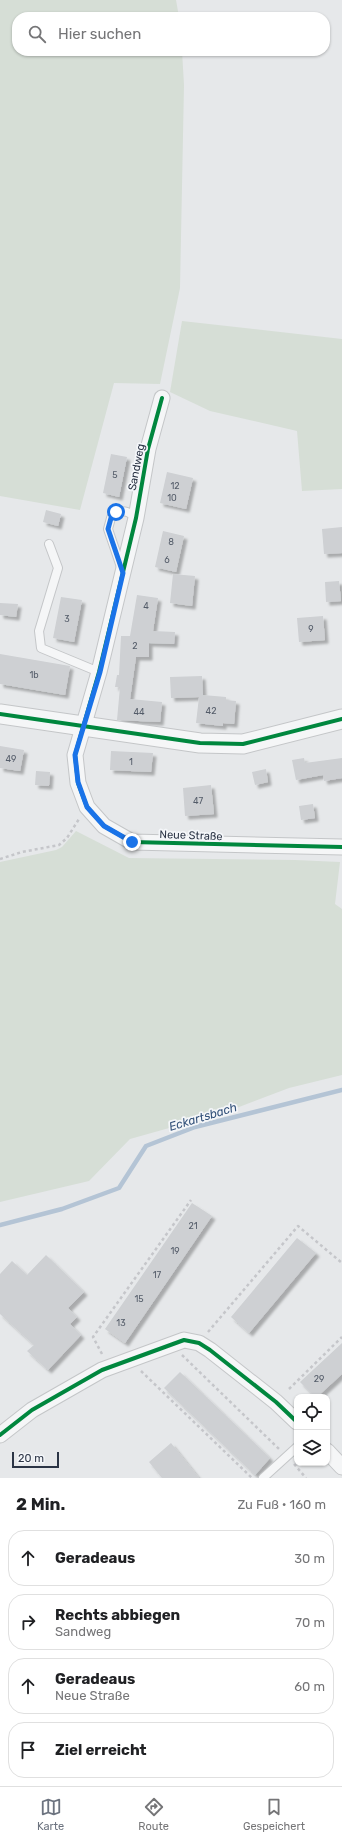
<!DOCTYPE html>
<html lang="de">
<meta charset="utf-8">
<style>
:root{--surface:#fff;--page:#f2f2f2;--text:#202124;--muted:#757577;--line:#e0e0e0;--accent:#6c737f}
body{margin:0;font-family:Rubik,sans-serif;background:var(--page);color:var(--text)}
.controls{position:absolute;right:12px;bottom:12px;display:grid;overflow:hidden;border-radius:8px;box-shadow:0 1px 3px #0004}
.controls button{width:36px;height:36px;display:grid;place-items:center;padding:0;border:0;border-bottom:1px solid var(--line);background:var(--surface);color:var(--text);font:20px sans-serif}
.scale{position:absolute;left:12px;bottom:10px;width:47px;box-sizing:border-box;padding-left:4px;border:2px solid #2b3445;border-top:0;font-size:11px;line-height:14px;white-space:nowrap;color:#2b3445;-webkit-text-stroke:3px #f4f6f9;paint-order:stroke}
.stop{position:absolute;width:12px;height:12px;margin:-9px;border:3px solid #1a73e8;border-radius:50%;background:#fff}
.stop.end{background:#1a73e8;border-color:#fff;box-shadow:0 1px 4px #0008}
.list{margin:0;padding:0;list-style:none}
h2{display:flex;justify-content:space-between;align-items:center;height:52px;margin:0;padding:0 16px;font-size:17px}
h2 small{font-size:13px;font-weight:400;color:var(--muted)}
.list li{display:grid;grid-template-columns:26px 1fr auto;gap:12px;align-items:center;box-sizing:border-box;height:56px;margin:0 8px 8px;padding:0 8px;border:1px solid var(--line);border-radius:16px}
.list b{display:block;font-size:15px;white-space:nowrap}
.list p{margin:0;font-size:13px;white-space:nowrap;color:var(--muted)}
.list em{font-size:13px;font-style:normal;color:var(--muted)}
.icon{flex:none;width:22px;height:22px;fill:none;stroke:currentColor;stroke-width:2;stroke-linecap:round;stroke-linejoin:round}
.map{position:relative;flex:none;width:342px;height:1478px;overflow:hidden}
.search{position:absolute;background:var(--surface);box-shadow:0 1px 3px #0004;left:12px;right:12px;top:12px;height:44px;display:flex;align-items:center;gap:10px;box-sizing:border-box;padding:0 14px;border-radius:16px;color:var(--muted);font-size:15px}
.sheet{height:308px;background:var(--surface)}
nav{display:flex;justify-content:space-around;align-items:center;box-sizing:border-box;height:56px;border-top:1px solid var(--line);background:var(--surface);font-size:11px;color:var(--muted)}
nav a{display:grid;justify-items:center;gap:2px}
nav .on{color:var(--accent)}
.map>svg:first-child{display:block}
</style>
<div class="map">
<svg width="342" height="1478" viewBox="0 0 342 1478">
<defs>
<filter id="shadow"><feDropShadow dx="3.5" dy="3.5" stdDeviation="1" flood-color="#0004"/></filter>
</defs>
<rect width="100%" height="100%" fill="#e6e8ea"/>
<path fill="#d6ded6" d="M0,0h176l3,17h-162v34h165l2,34 -4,203 -20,96 -46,-1 -34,127 -80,-14z
M182,321l160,18v150l-40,2 -5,-60 -87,-20 -40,-19z
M76,831l53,27 166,2 45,2 -5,42 7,5v166l-53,13 -63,24 -96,27 -41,42 -89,21v-340l56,-12 6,-3z"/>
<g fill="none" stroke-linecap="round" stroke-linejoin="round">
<path stroke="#b4c4d5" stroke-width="4.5" d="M0,1225l62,-16 57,-21 27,-42 49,-19 147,-37"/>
</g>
<path fill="#ced0d3" filter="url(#shadow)" d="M111,454l16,3 -8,40 -16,-4z
M167,472l26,6 -7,31 -26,-6z
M46,510l15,4 -3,12 -15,-4z
M342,527v26l-18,1 -2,-25z
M163,531l21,5 -8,36 -21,-5z
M173,574l22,2 -3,30 -22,-3z
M339,581l2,20 -15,1 -1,-20z
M137,595l21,3 -5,33 22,1 -1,12 -25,-1v14h-13l-6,42 32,3 -2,20 -43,-2 3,-33h-5l2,-12h2l2,-39h9z
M61,597l21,3 -8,42 -21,-4z
M0,603l18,1 -2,13 -16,-2z
M323,616l2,24 -26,2 -2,-24z
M0,654l70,12 -5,29 -65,-11z
M202,676l1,19 23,2v3l10,1 -2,23 -11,-1v3l-27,-3 3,-26 -28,1 -1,-21z
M0,746l24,4 -4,21 -20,-3z
M111,751l42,2 -2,19 -41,-2z
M304,758l1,5 37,-5v20l-18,3 -1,-6 -27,5 -4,-20z
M266,769l2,13 -13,3 -3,-13z
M36,771l14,1 -1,14 -14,-1z
M211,785l3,29 -29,2 -2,-28z
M313,804l2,14 -14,2 -2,-14z
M192,1203l20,13 -87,127 -20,-14z
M297,1238l19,15 -67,80 -18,-16z
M46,1255l38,37 -16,16 9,9 -7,7 11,11 -33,35 -21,-19 7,-6 -34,-31v-40l12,-13 15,14z
M342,1343v31l-25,23h-2l-15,-15z
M180,1372l90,86 -15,17 -91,-87z
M171,1443l28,35h-37l-13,-16z"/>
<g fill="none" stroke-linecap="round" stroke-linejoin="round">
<g stroke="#c4c6c8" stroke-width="10">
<path id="service" d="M49,544l9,24 -19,63 2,17 58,24
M122,570l-14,-41 3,-11 5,-6c10,-2 13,0 20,6
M263,1478l34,-31"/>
</g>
<g stroke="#c4c6c8" stroke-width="17">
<path id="minor" d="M162,398l-14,51 -12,69 -37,154 -24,83 3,28 9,24 17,19 28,16 210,5
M0,1435l32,-25 70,-40 82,-30 15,3 11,7 66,52 21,20
M327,1451l15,16"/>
</g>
<g stroke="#c4c6c8" stroke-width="21">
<path id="tertiary" d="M0,714l200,29 43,1 99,-25"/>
</g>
<path stroke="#c5c6ca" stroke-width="2.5" stroke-dasharray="3 3" stroke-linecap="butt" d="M0,859l22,-7 37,-7 8,-7 12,-19
M208,1332l90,-106 44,37
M102,1354l-9,-17 98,-137
M182,1355l97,94
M141,1371l111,107
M289,1389l53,-52
M294,1464l12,14"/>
<use href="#service" stroke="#f5f6f7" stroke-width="8"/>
<use href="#minor" stroke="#f5f6f7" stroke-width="15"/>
<use href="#tertiary" stroke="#f5f6f7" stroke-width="19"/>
<g stroke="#f4f6f9" stroke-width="6">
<path id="cycleway" d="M162,398l-14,51 -12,69 -37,154 -24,83 3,28 9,24 17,19 28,16 210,5
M0,714l200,29 43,1 99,-25
M0,1435l32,-25 70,-40 82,-30 15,3 11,7 66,52 21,20"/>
</g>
<use href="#cycleway" stroke="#00873e" stroke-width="4"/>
</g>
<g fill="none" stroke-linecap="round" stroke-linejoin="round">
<path stroke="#1a73e8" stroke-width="5" d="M116,512l-5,6 -3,11 15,44 -23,99 -25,83 3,27 9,25 17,19 28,16"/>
</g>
<g text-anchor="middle" stroke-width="3.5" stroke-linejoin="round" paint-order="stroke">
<g font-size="9" fill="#545c69">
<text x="115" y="478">5</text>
<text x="175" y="489">12</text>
<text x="172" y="501">10</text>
<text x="171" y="545">8</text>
<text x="167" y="563">6</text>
<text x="146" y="609">4</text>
<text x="67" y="622">3</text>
<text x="311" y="632">9</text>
<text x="135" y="649">2</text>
<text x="34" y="678">1b</text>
<text x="211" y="714">42</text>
<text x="139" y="715">44</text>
<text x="11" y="762">49</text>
<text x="131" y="765">1</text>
<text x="198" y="804">47</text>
<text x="193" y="1229">21</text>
<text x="175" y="1254">19</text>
<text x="157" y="1278">17</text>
<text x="139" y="1302">15</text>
<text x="121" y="1326">13</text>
<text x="319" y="1382">29</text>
</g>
<g font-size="11" fill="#2b3445" stroke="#f4f6f9">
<text transform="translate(136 467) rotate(-79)" y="4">Sandweg</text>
<text transform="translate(191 835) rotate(2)" y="4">Neue Straße</text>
</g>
<g font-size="12" font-style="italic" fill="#34527a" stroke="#f4f6f9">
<text transform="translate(203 1117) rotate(-17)" y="4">Eckartsbach</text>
</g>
</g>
</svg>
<div class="controls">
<button><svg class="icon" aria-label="locate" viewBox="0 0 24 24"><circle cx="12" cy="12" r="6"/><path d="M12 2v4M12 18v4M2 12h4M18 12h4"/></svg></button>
<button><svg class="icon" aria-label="layers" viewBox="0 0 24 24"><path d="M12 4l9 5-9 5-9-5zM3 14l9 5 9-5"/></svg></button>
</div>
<div class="scale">20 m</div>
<div class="stop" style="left:116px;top:512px"></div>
<div class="stop end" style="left:132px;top:842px"></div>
<div class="search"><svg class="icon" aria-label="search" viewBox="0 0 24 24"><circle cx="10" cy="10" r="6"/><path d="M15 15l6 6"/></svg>Hier suchen</div>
</div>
<section class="sheet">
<h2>2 Min.<small>Zu Fuß · 160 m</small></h2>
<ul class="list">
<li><svg class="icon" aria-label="ahead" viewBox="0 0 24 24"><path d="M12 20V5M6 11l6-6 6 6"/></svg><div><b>Geradeaus</b></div><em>30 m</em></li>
<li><svg class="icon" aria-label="right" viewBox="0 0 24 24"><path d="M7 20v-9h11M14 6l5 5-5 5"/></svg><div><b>Rechts abbiegen</b><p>Sandweg</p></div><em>70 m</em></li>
<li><svg class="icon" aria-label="ahead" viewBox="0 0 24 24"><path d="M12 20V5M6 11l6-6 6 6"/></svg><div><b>Geradeaus</b><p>Neue Straße</p></div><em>60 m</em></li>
<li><svg class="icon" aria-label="arrive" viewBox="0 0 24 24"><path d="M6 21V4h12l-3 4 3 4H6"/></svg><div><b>Ziel erreicht</b></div></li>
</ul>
</section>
<nav>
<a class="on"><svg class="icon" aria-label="map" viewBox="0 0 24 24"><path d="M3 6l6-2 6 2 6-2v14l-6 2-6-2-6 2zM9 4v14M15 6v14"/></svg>Karte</a>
<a><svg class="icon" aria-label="directions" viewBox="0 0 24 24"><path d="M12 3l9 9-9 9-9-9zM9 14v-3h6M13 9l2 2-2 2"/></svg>Route</a>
<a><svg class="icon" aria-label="saved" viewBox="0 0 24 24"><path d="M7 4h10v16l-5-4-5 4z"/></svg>Gespeichert</a>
</nav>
